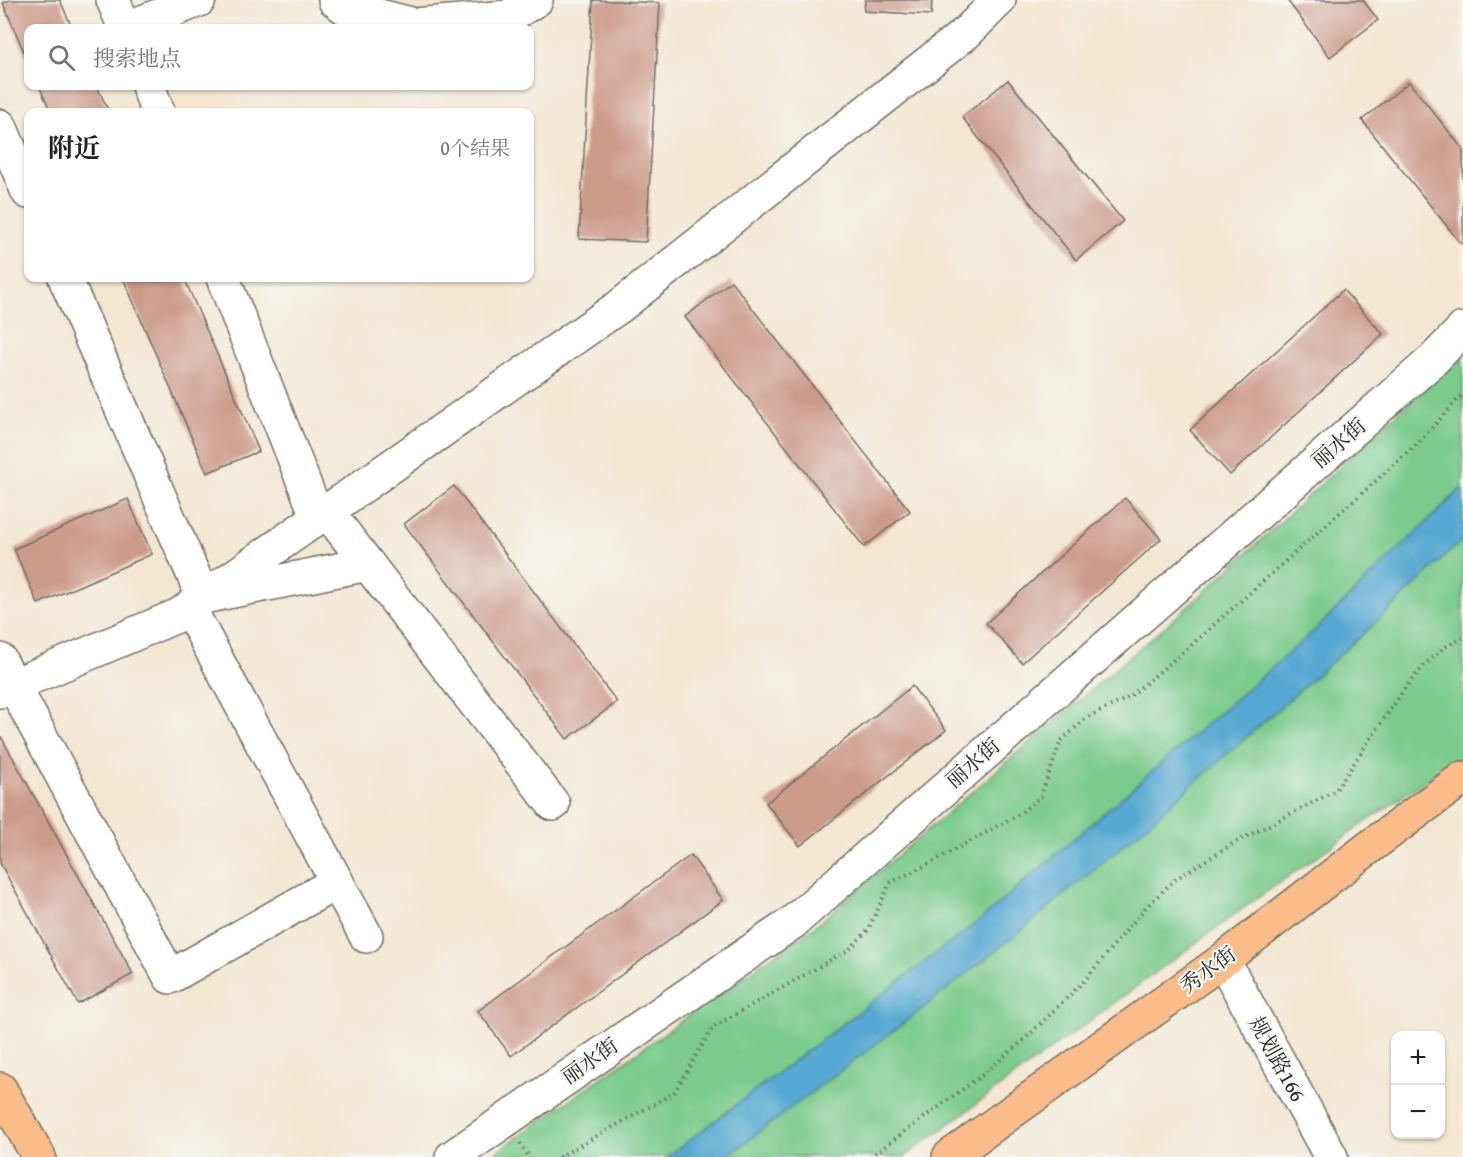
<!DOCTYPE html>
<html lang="zh">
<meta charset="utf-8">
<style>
:root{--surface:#fff;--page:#f6f6f6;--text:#222;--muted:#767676;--line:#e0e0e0}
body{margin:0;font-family:"Gentium Book Plus","Noto Serif SC",serif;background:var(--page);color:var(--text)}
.controls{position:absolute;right:18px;bottom:18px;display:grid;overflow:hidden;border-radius:12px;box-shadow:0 2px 4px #0004}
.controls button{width:54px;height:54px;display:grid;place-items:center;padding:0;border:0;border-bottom:2px solid var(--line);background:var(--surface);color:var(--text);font:30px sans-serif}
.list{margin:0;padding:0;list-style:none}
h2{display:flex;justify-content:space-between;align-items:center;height:78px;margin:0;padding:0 24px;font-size:26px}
h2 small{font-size:20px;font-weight:400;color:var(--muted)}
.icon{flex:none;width:33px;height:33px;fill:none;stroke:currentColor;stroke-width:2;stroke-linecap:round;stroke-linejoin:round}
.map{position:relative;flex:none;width:1463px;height:1157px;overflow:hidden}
.search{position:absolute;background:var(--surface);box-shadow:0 2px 4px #0004;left:24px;top:24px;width:510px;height:66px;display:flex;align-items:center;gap:15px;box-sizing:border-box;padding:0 21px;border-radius:12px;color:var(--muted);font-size:22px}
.panel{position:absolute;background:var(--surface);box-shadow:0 2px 4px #0004;left:24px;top:108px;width:510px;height:174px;border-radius:12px}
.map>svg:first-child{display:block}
</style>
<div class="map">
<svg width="1463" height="1157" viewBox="0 0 1463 1157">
<rect width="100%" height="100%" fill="#f6f6f2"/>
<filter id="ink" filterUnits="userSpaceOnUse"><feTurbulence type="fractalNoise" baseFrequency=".0167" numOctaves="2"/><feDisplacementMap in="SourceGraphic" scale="12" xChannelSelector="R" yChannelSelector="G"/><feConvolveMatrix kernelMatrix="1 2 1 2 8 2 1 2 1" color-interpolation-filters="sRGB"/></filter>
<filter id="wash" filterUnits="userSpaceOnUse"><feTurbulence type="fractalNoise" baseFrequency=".008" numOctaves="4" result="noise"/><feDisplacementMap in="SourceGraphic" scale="24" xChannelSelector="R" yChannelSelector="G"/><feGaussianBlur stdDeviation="1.35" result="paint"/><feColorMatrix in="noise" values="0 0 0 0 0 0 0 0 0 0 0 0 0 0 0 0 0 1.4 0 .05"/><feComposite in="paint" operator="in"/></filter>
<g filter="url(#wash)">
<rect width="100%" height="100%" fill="#f3e7d2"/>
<path fill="#7bcb8d" stroke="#537b5c" stroke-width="1.5" d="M1463,353v401l-214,150 -345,253h-414l329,-234 379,-325z"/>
<path fill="#56a9d2" stroke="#406a7e" stroke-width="1.5" d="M1463,487v52l-83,80 -233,206 -131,110 -107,84 -183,138h-59l313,-237 333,-288z"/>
<g id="blocks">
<path fill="#cc9b8a" d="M10,0h50l12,28h-44v33l-25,-58z
M593,0l67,3 -14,239 -67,-3z
M865,0h67l-1,15 -67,-4z
M1287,0h76l15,20 -48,37z
M1008,80l115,141 -47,39 -114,-143z
M1409,82l54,67v93l-2,2 -99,-124z
M39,86h58l12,26h-58z
M123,278h61l75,173 -52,22z
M731,281l179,230 -46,36 -179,-230z
M1343,290l40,44 -153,141 -40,-45z
M454,486l163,216 -50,37 -163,-215z
M1125,498l36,41 -139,124 -36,-40z
M128,499l24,55 -114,50 -24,-55z
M912,686l34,44 -146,116 -34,-43z
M0,735l133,239 -55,30 -78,-141z
M691,855l32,45 -212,156 -33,-45z"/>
</g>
</g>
<g filter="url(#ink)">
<use href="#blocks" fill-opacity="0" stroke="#716d65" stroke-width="1.5"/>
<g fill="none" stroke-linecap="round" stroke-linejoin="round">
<g stroke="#716d65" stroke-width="36">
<path id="minor" d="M113,0l12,28
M335,0l9,7 71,18 93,-8 28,-17
M127,28l72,-28
M148,86l10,26
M0,126l28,66
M65,278l138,319 165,-33
M223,278l94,238
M326,510l227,294
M189,608l177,328
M0,660l170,317 167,-95
M0,691l179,-76 441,-309 346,-273 33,-33
M1223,960l108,197
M452,1157l340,-234 641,-563 30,-31"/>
</g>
<g stroke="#716d65" stroke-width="36">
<path id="major" d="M0,1089l39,68
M949,1157l274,-197 152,-117 88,-65"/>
</g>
<path stroke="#716d65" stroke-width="4" stroke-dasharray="1.5 4.5" stroke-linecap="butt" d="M520,1143l9,14
M559,1157l115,-64 39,-66 137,-78 18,-19 22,-47 48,-24 83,-46 20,-17 20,-55 25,-23 42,-20 60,-50 228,-203 47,-51
M870,1157l111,-81 44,-37 59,-58 62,-74 31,-29 57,-35 101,-52 70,-103 21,-25 19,-16 18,-9"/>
<use href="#minor" stroke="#fff" stroke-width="33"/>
<use href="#major" stroke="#f9bc8a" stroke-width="33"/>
</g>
</g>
<g text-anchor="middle" stroke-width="4.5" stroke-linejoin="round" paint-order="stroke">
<g font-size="21" fill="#2b2b2b" stroke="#f6f6f2">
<text transform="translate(1339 443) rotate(-41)" y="7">丽水街</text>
<text transform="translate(973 763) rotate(-41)" y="7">丽水街</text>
<text transform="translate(1208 970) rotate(-36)" y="7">秀水街</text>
<text transform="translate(1277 1059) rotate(61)" y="7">规划路166</text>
<text transform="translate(590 1061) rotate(-35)" y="7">丽水街</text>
</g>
</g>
</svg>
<div class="controls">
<button>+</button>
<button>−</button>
</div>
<div class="search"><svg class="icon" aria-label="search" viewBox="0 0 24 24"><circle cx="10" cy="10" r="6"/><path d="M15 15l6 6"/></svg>搜索地点</div>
<section class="panel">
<h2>附近<small>0个结果</small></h2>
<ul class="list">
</ul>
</section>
</div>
